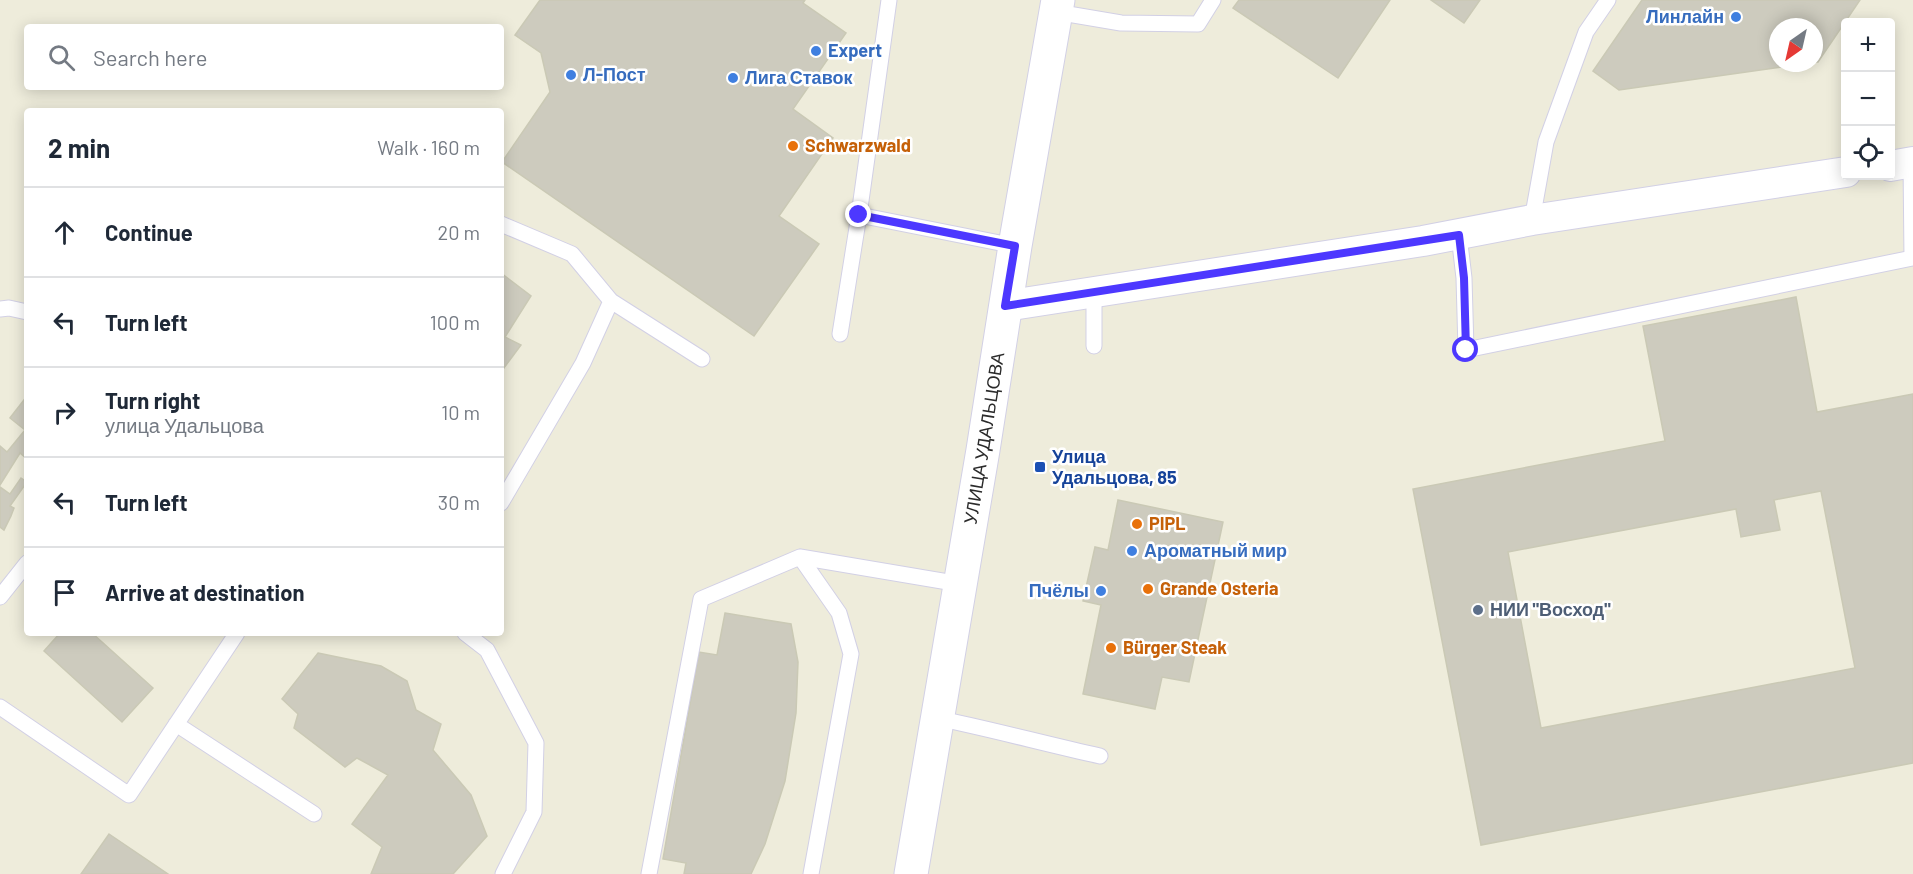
<!DOCTYPE html>
<meta charset="utf-8">
<style>
:root{--surface:#fff;--page:#f6f6f7;--text:#1f2937;--muted:#747a83;--line:#e0e1e3}
body{margin:0;font-family:Barlow,sans-serif;background:var(--page);color:var(--text)}
.controls{position:absolute;right:18px;top:18px;display:grid;overflow:hidden;border-radius:6px;box-shadow:0 3px 15px #0003}
.controls button{width:54px;height:54px;display:grid;place-items:center;padding:0;border:0;border-bottom:2px solid var(--line);background:var(--surface);color:var(--text);font:30px sans-serif}
.compass{position:absolute;left:1769px;top:18px;width:54px;height:54px;border-radius:50%;background:var(--surface);box-shadow:0 3px 15px #0003;rotate:214deg}
.stop{position:absolute;width:18px;height:18px;margin:-14px;border:4px solid #4d38ff;border-radius:50%;background:#fff}
.stop.end{background:#4d38ff;border-color:#fff;box-shadow:0 2px 6px #0008}
.list{margin:0;padding:0;list-style:none}
h2{display:flex;justify-content:space-between;align-items:center;height:78px;margin:0;padding:0 24px;font-size:26px}
h2 small{font-size:20px;font-weight:400;color:var(--muted)}
.list li{display:grid;grid-template-columns:39px 1fr auto;gap:18px;align-items:center;box-sizing:border-box;height:90px;padding:0 24px;border-top:2px solid var(--line)}
.list b{display:block;font-size:22px;white-space:nowrap}
.list p{margin:0;font-size:20px;white-space:nowrap;color:var(--muted)}
.list em{font-size:20px;font-style:normal;color:var(--muted)}
.icon{flex:none;width:33px;height:33px;fill:none;stroke:currentColor;stroke-width:2;stroke-linecap:round;stroke-linejoin:round}
.map{position:relative;flex:none;width:1913px;height:874px;overflow:hidden}
.search{position:absolute;background:var(--surface);box-shadow:0 3px 15px #0003;left:24px;top:24px;width:480px;height:66px;display:flex;align-items:center;gap:15px;box-sizing:border-box;padding:0 21px;border-radius:6px;color:var(--muted);font-size:22px}
.panel{position:absolute;background:var(--surface);box-shadow:0 3px 15px #0003;left:24px;top:108px;width:480px;height:528px;border-radius:6px}
.map>svg:first-child{display:block}
</style>
<div class="map">
<svg width="1913" height="874" viewBox="0 0 1913 874">
<rect width="100%" height="100%" fill="#eeecdb"/>
<path fill="#cdcbbe" stroke="#cac9b5" stroke-width="1.5" fill-rule="evenodd" d="M540,0h265l-2,3 43,30 -53,76 40,29 -54,78 40,28 -65,92 -252,-174 48,-70 -9,-39 -26,-18z
M1239,0h151l-52,78 -105,-70z
M1431,0h49l-16,23z
M1642,0h218l-42,62h-4v-35h-36v36h32l-191,27 -26,-19z
M501,273l30,23 -26,41 16,8 -20,27z
M1796,297l21,115 96,-18v369l-432,82 -68,-356 252,-48 -22,-115zM1821,491l34,177 -314,60 -33,-176 228,-43 5,28 39,-7 -6,-30z
M24,400l3,3v56l-7,-6 -20,32v-39l7,6 18,-22 -15,-12z
M21,478l6,4 -17,24 4,2 -3,8 -7,14 -4,-3v-40l10,7z
M1118,500l105,22 -34,160 -27,-5 -7,32 -72,-15 18,-89 -18,-4 12,-54 13,3z
M725,613l66,11 7,38 -2,51 -11,68 -20,63 -14,30h-67l2,-11 -23,-4 36,-207 18,3z
M60,633h32l61,55 -31,34 -78,-71z
M318,653l63,13 26,15 9,29 25,14 -8,26 38,45 16,41 -34,38h-82l11,-27 -30,-23 36,-49 -31,-17 -12,9 -51,-39 4,-14 -16,-15z
M109,834l59,40h-87z"/>
<g fill="none" stroke-linecap="round" stroke-linejoin="round">
<g stroke="#d2d0e5" stroke-width="17">
<path id="service" d="M889,0l-30,215 156,31
M1056,12l65,11 77,1 15,-24
M1532,220l14,-78 40,-110 22,-32
M501,224l71,30 39,47 -28,62 -82,140
M1459,235l5,43 2,72 446,-92 -1,-96
M611,301l91,58
M0,309l9,-1 18,4
M840,334l19,-119
M1094,346v-53
M800,557l39,56 12,41 -40,220
M0,597l27,-34
M465,633l22,17 49,93 -2,69 -31,62
M0,707l129,88 108,-162
M936,718c55,11 109,26 164,38
M176,724l138,90
M649,874l52,-275 99,-42 160,27"/>
</g>
<g stroke="#d2d0e5" stroke-width="32">
<path id="minor" d="M1890,166l23,-4
M1005,306l418,-65 109,-21 314,-48"/>
</g>
<g stroke="#d2d0e5" stroke-width="35">
<g id="tertiary">
<path id="s1" d="M911,874l72,-424 32,-204 43,-246"/>
</g>
</g>
<use href="#service" stroke="#fff" stroke-width="15"/>
<use href="#minor" stroke="#fff" stroke-width="30"/>
<use href="#tertiary" stroke="#fff" stroke-width="33"/>
</g>
<g fill="none" stroke-linecap="round" stroke-linejoin="round">
<path stroke="#4d38ff" stroke-width="8" d="M859,215l156,31 -10,60 454,-71 5,43 2,72"/>
</g>
<g fill="#3f7fe0" stroke="#fff" stroke-width="2">
<circle cx="1736" cy="17" r="6"/>
<circle cx="816" cy="51" r="6"/>
<circle cx="571" cy="75" r="6"/>
<circle cx="733" cy="78" r="6"/>
<circle cx="1132" cy="551" r="6"/>
<circle cx="1101" cy="591" r="6"/>
</g>
<g fill="#e8710a" stroke="#fff" stroke-width="2">
<circle cx="793" cy="146" r="6"/>
<circle cx="1137" cy="524" r="6"/>
<circle cx="1148" cy="589" r="6"/>
<circle cx="1111" cy="648" r="6"/>
</g>
<rect fill="#1a4fb4" stroke="#fff" stroke-width="2" x="1034" y="461" width="12" height="12" rx="3"/>
<circle fill="#5c6f8a" stroke="#fff" stroke-width="2" cx="1478" cy="610" r="6"/>
<g text-anchor="middle" stroke-width="5" stroke-linejoin="round" paint-order="stroke">
<g font-size="18" font-weight="bold" fill="#366cbe" stroke="#fff" text-anchor="start">
<text x="1724" y="23" text-anchor="end">Линлайн</text>
<text x="828" y="57">Expert</text>
<text x="583" y="81">Л-Пост</text>
<text x="745" y="84">Лига Ставок</text>
<text x="1144" y="557">Ароматный мир</text>
<text x="1089" y="597" text-anchor="end">Пчёлы</text>
</g>
<g font-size="18" font-weight="bold" fill="#c56008" stroke="#fff" text-anchor="start">
<text x="805" y="152">Schwarzwald</text>
<text x="1149" y="530">PIPL</text>
<text x="1160" y="595">Grande Osteria</text>
<text x="1123" y="654">Bürger Steak</text>
</g>
<g font-size="18" fill="#2b2b2b" stroke="#fff">
<text dy="6" stroke="none"><textPath href="#s1" startOffset="442">УЛИЦА УДАЛЬЦОВА</textPath></text>
</g>
<g font-size="18" font-weight="bold" fill="#164399" stroke="#fff" text-anchor="start">
<text x="1052" y="463">Улица<tspan x="1052" dy="21">Удальцова, 85</tspan></text>
</g>
<g font-size="18" font-weight="bold" fill="#4e5e75" stroke="#fff" text-anchor="start">
<text x="1490" y="616">НИИ "Восход"</text>
</g>
</g>
</svg>
<div class="controls">
<button>+</button>
<button>−</button>
<button><svg class="icon" aria-label="locate" viewBox="0 0 24 24"><circle cx="12" cy="12" r="6"/><path d="M12 2v4M12 18v4M2 12h4M18 12h4"/></svg></button>
</div>
<svg class="compass" viewBox="-18 -18 36 36"><path d="M0-13l5 13h-10z" fill="#e53935"/><path d="M0 13l5-13h-10z" fill="#747a83"/></svg>
<div class="stop" style="left:1466px;top:350px"></div>
<div class="stop end" style="left:859px;top:215px"></div>
<div class="search"><svg class="icon" aria-label="search" viewBox="0 0 24 24"><circle cx="10" cy="10" r="6"/><path d="M15 15l6 6"/></svg>Search here</div>
<section class="panel">
<h2>2 min<small>Walk · 160 m</small></h2>
<ul class="list">
<li><svg class="icon" aria-label="ahead" viewBox="0 0 24 24"><path d="M12 20V5M6 11l6-6 6 6"/></svg><div><b>Continue</b></div><em>20 m</em></li>
<li><svg class="icon" aria-label="left" viewBox="0 0 24 24"><path d="M17 20v-9H6M10 6l-5 5 5 5"/></svg><div><b>Turn left</b></div><em>100 m</em></li>
<li><svg class="icon" aria-label="right" viewBox="0 0 24 24"><path d="M7 20v-9h11M14 6l5 5-5 5"/></svg><div><b>Turn right</b><p>улица Удальцова</p></div><em>10 m</em></li>
<li><svg class="icon" aria-label="left" viewBox="0 0 24 24"><path d="M17 20v-9H6M10 6l-5 5 5 5"/></svg><div><b>Turn left</b></div><em>30 m</em></li>
<li><svg class="icon" aria-label="arrive" viewBox="0 0 24 24"><path d="M6 21V4h12l-3 4 3 4H6"/></svg><div><b>Arrive at destination</b></div></li>
</ul>
</section>
</div>
